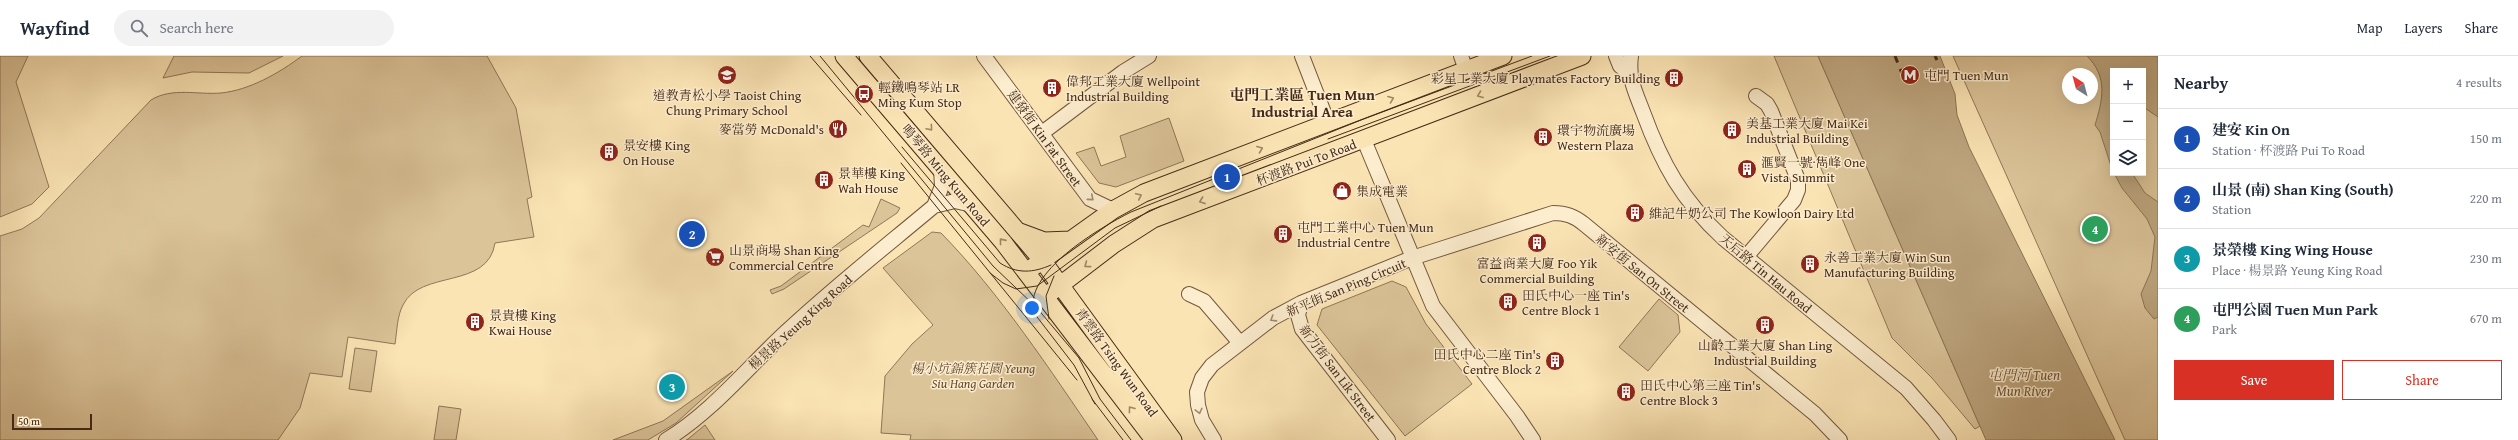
<!DOCTYPE html>
<meta charset="utf-8">
<style>
:root{--surface:#fff;--page:#f2f2f3;--text:#1f2937;--muted:#747a83;--line:#e0e1e3;--accent:#d93025}
body{margin:0;font-family:"Gentium Book Plus","Noto Serif TC",serif;background:var(--page);color:var(--text)}
.controls{position:absolute;right:12px;top:12px;display:grid;overflow:hidden;border-radius:0px;box-shadow:0 4px 16px #0002}
.controls button{width:36px;height:36px;display:grid;place-items:center;padding:0;border:0;border-bottom:1px solid var(--line);background:var(--surface);color:var(--text);font:20px sans-serif}
.compass{position:absolute;left:2062px;top:12px;width:36px;height:36px;border-radius:50%;background:var(--surface);box-shadow:0 4px 16px #0002;rotate:324deg}
.scale{position:absolute;left:12px;bottom:10px;width:80px;box-sizing:border-box;padding-left:4px;border:2px solid #452a16;border-top:0;font-size:11px;line-height:14px;white-space:nowrap;color:#452a16;-webkit-text-stroke:3px #fcedce;paint-order:stroke}
.you{position:absolute;left:1032px;top:252px;width:14px;height:14px;margin:-10px;border:3px solid #fff;border-radius:50%;background:#1a73e8;box-shadow:0 0 0 6px #1a73e833}
.badge{display:grid;place-items:center;width:26px;height:26px;border-radius:50%;background:var(--accent);color:#fff;font-size:13px;font-weight:700}
.pin{position:absolute;translate:-50% -50%;border:2px solid #fff;box-shadow:0 1px 4px #0006}
.list{margin:0;padding:0;list-style:none}
h2{display:flex;justify-content:space-between;align-items:center;height:52px;margin:0;padding:0 16px;font-size:17px}
h2 small{font-size:13px;font-weight:400;color:var(--muted)}
.list li{display:grid;grid-template-columns:26px 1fr auto;gap:12px;align-items:center;box-sizing:border-box;height:60px;padding:0 16px;border-top:1px solid var(--line)}
.list b{display:block;font-size:15px;white-space:nowrap}
.list p{margin:0;font-size:13px;white-space:nowrap;color:var(--muted)}
.list em{font-size:13px;font-style:normal;color:var(--muted)}
.actions{display:flex;gap:8px;padding:12px 16px}
.actions a{flex:1;padding:9px 0;border:1px solid var(--accent);border-radius:0px;text-align:center;font-size:14px;color:var(--accent)}
.actions .main{background:var(--accent);color:#fff}
.icon{flex:none;width:22px;height:22px;fill:none;stroke:currentColor;stroke-width:2;stroke-linecap:round;stroke-linejoin:round}
.map{position:relative;flex:none;width:2158px;height:384px;overflow:hidden}
header{display:flex;align-items:center;gap:24px;box-sizing:border-box;height:56px;padding:0 20px;background:var(--surface);border-bottom:1px solid var(--line)}
header strong{font-size:19px}
nav{display:flex;gap:22px;margin-inline-start:auto;font-size:14px}
.search{width:280px;height:36px;background:var(--page);display:flex;align-items:center;gap:10px;box-sizing:border-box;padding:0 14px;border-radius:22px;color:var(--muted);font-size:15px}
main{display:flex}
aside{flex:1;background:var(--surface)}
.map>svg:first-child{display:block}
</style>
<header>
<strong>Wayfind</strong>
<div class="search"><svg class="icon" aria-label="search" viewBox="0 0 24 24"><circle cx="10" cy="10" r="6"/><path d="M15 15l6 6"/></svg>Search here</div>
<nav><a>Map</a><a>Layers</a><a>Share</a></nav>
</header>
<main>
<div class="map">
<svg width="2158" height="384" viewBox="0 0 2158 384">
<rect width="100%" height="100%" fill="#fbe4b4"/>
<filter id="stains"><feTurbulence type="fractalNoise" baseFrequency=".005" numOctaves="4"/><feColorMatrix values="0 0 0 0 .2 0 0 0 0 .09 0 0 0 0 .02 0 0 0 .5 -.17"/></filter>
<radialGradient id="worn" r=".72"><stop offset=".6" stop-color="#630" stop-opacity="0"/><stop offset="1" stop-color="#630" stop-opacity=".3"/></radialGradient>
<path fill="#dcc499" stroke="#907758" fill-rule="evenodd" d="M0,0h28l-12,26 33,105 -17,17 -32,13z
M174,0h109l-34,17 -57,-1 -29,6z
M302,0h185l29,52 16,89 -5,2 7,38 -39,6c-7,47 -75,26 -92,62 -6,11 -6,26 -8,39l-47,-7 -6,40 -32,-4 -10,35 -22,32h-278v-204l22,-7 17,-11 112,-118c21,-13 47,-5 70,-7 29,-3 58,-20 81,-37z
M1774,0h44l162,370 -5,3 -43,-51 -40,-40z
M1953,0h205v384h-33zM2113,15h30v102h-30zM2068,18h24v24h-24z
M1169,62l15,43 -68,26 -17,-4 -23,-30 18,-6 7,19 25,-9 -6,-21z
M881,143l19,9 -3,5 -113,76 -12,5 -2,-4 11,-4 82,-61 6,2z
M932,176l9,1c58,59 110,138 157,207h-188l1,-5 -30,-2 4,-57 27,-32 21,-19 -50,-57z
M1392,225l14,6 20,37 46,60 -67,52 -88,-111 5,-16z
M1659,243l19,16 2,17 -32,39 -29,-24z
M355,292l22,3 -6,41 -22,-3z
M733,315l-57,52 -28,17h-35l50,-19z
M439,350l22,3 -5,31h-22z
M705,369l10,15h-29l2,-1z"/>
<path fill="#bda57e" stroke="#8d7454" d="M1818,0h122l15,38 2,21 12,32 146,293h-129z
M2087,0h71v61l-13,-9 -2,1v-38h-30v101l-13,-40 -5,-7c8,-26 13,-48 -8,-69z
M2114,117h18l13,20 13,9v115l-4,2 -9,-11 -4,-14 10,-23 4,-34 -8,-18 -25,-31z"/>
<g fill="none" stroke-linecap="round" stroke-linejoin="round">
<g stroke="#72583e" stroke-width="16">
<path id="minor" d="M984,0l106,143 23,11
M1302,0l26,67
M1461,0l5,14
M1616,0l4,10 9,7
M1631,0c-3,23 4,35 12,56 19,52 39,88 80,126l183,150 28,32 15,20
M1042,77l81,-61 26,-16
M1364,84l69,166 84,110 16,24
M934,150l21,-5 17,4
M1746,201l48,-57 4,-10v-10l-27,-69 -4,-7 -11,-8
M1189,238l15,7 36,42
M1301,247l-3,12 4,14 86,111
M666,384c46,-28 81,-72 120,-108 47,-44 99,-85 148,-126l8,-20 -1,-17
M1214,384l-12,-20 -4,-15 -1,-13 5,-14 10,-13 61,-47 28,-15 111,-45 141,-45c13,0 21,3 31,11l231,190 25,26"/>
</g>
<g stroke="#452a16" stroke-width="19">
<path id="major" d="M844,0l159,186 151,198
M868,0l174,204 131,180
M1017,175l27,10 27,-1
M1026,216l87,-62 31,-17 359,-137
M1046,240l68,-52 39,-25 429,-163"/>
</g>
<use href="#minor" stroke="#fcedce" stroke-width="14"/>
<use href="#major" stroke="#fbe4b4" stroke-width="17"/>
<path stroke="#452a16" stroke-width="1" d="M810,0l51,59
M820,0l173,210 44,42 42,50 21,41 31,41
M1328,83l222,-83
M902,91l98,116c17,11 33,10 51,2
M901,107l176,217
M990,217l13,10 13,6 21,-3 78,-58 46,-22
M1049,263l-3,-23 8,-20
M1092,343l31,41
M1095,348l-21,-39 -40,-52c-12,-40 67,-86 97,-101l230,-92 171,-64"/>
<path stroke="#452a16" stroke-width="3" stroke-dasharray="7 7" stroke-linecap="butt" d="M1895,0l8,20
M1935,0l2,4"/>
</g>
<defs><path id="oneway-chevron" d="M-2-3.5L2.5 0L-2 3.5" fill="none" stroke-width="1.6" stroke-linecap="round" stroke-linejoin="round"/></defs>
<g stroke="#a08765">
<use href="#oneway-chevron" transform="translate(1480 39) rotate(159)"/>
<use href="#oneway-chevron" transform="translate(1391 43) rotate(-21)"/>
<use href="#oneway-chevron" transform="translate(930 72) rotate(49)"/>
<use href="#oneway-chevron" transform="translate(1260 93) rotate(-21)"/>
<use href="#oneway-chevron" transform="translate(1139 140) rotate(-25)"/>
<use href="#oneway-chevron" transform="translate(1202 145) rotate(160)"/>
<use href="#oneway-chevron" transform="translate(1002 185) rotate(-129)"/>
<use href="#oneway-chevron" transform="translate(1087 209) rotate(143)"/>
<use href="#oneway-chevron" transform="translate(1131 353) rotate(-127)"/>
</g>
<g stroke="#a08c72">
<use href="#oneway-chevron" transform="translate(1091 142) rotate(41)"/>
<use href="#oneway-chevron" transform="translate(1273 263) rotate(148)"/>
<use href="#oneway-chevron" transform="translate(1199 355) rotate(76)"/>
</g>
<defs>
<g id="school-disc" transform="scale(1)"><circle r="9.5" fill="#8f2418" stroke="#fcedce"/><path d="M0-5L7-2L0 1L-7-2ZM-4 1L0 2.5L4 1V4Q0 6-4 4Z" fill="#fff"/></g>
<g id="metro-disc" transform="scale(1)"><circle r="9.5" fill="#8f2418" stroke="#fcedce"/><path d="M-5.5 5V-5H-3L0 0L3-5H5.5V5H3V-.5L0 4L-3-.5V5Z" fill="#fff"/></g>
<g id="building-disc" transform="scale(1)"><circle r="9.5" fill="#8f2418" stroke="#fcedce"/><path d="M-4-6H4V6H1V3H-1V6H-4ZM-2.5-4.3h1.7v1.8h-1.7ZM.8-4.3h1.7v1.8H.8ZM-2.5-1h1.7V.8h-1.7ZM.8-1h1.7V.8H.8Z" fill="#fff"/></g>
<g id="bus-disc" transform="scale(1)"><circle r="9.5" fill="#8f2418" stroke="#fcedce"/><path d="M-5-6H5V4H4V6H2V4H-2V6H-4V4H-5ZM-3.5-4V0h7V-4ZM-3.5 1.2v1.5H-2V1.2ZM2 1.2v1.5H3.5V1.2Z" fill="#fff"/></g>
<g id="restaurant-disc" transform="scale(1)"><circle r="9.5" fill="#8f2418" stroke="#fcedce"/><path d="M-5-6h1v4h1v-4h1v4h1v-4h1v5L-1.5 .5V6h-2V.5L-5-1ZM5-6V6H3V1.5H1.5Q1.5-4 5-6Z" fill="#fff"/></g>
<g id="shop-disc" transform="scale(1)"><circle r="9.5" fill="#8f2418" stroke="#fcedce"/><path d="M-5-2.5h2.3a2.7 3.5 0 0 1 5.4 0H5L5.5 6h-11ZM-1.5-2.5h3a1.5 2.3 0 0 0-3 0Z" fill="#fff"/></g>
<g id="supermarket-disc" transform="scale(1)"><circle r="9.5" fill="#8f2418" stroke="#fcedce"/><path d="M-6-5.5h2.5l.6 2H6L4.5 2H-2.5L-4.4-4H-6ZM-1.5 3.2a1.3 1.3 0 1 0 .1 0ZM3 3.2a1.3 1.3 0 1 0 .1 0Z" fill="#fff"/></g>
</defs>
<g fill-rule="evenodd">
<use href="#school-disc" x="727" y="19"/>
<use href="#metro-disc" x="1910" y="19"/>
<use href="#building-disc" x="1674" y="22"/>
<use href="#building-disc" x="1052" y="32"/>
<use href="#bus-disc" x="864" y="38"/>
<use href="#restaurant-disc" x="838" y="73"/>
<use href="#building-disc" x="1732" y="74"/>
<use href="#building-disc" x="1543" y="81"/>
<use href="#building-disc" x="609" y="96"/>
<use href="#building-disc" x="1747" y="113"/>
<use href="#building-disc" x="824" y="124"/>
<use href="#shop-disc" x="1342" y="135"/>
<use href="#building-disc" x="1635" y="157"/>
<use href="#building-disc" x="1283" y="178"/>
<use href="#building-disc" x="1537" y="187"/>
<use href="#supermarket-disc" x="715" y="201"/>
<use href="#building-disc" x="1810" y="208"/>
<use href="#building-disc" x="1508" y="246"/>
<use href="#building-disc" x="475" y="266"/>
<use href="#building-disc" x="1765" y="269"/>
<use href="#building-disc" x="1555" y="305"/>
<use href="#building-disc" x="1626" y="336"/>
</g>
<g text-anchor="middle" stroke-width="3" stroke-linejoin="round" paint-order="stroke">
<g font-size="13" fill="#452a16" stroke="#fcedce" text-anchor="start">
<text x="1924" y="24">屯門 Tuen Mun</text>
<text x="1660" y="27" text-anchor="end">彩星工業大廈 Playmates Factory Building</text>
<text x="1066" y="30">偉邦工業大廈 Wellpoint<tspan x="1066" dy="15">Industrial Building</tspan></text>
<text x="878" y="36">輕鐵鳴琴站 LR<tspan x="878" dy="15">Ming Kum Stop</tspan></text>
<text x="727" y="44" text-anchor="middle">道教青松小學 Taoist Ching<tspan x="727" dy="15">Chung Primary School</tspan></text>
<text x="1746" y="72">美基工業大廈 Mai Kei<tspan x="1746" dy="15">Industrial Building</tspan></text>
<text x="824" y="78" text-anchor="end">麥當勞 McDonald's</text>
<text x="1557" y="79">環宇物流廣場<tspan x="1557" dy="15">Western Plaza</tspan></text>
<text x="623" y="94">景安樓 King<tspan x="623" dy="15">On House</tspan></text>
<text x="1761" y="111">滙賢一號·雋峰 One<tspan x="1761" dy="15">Vista Summit</tspan></text>
<text x="838" y="122">景華樓 King<tspan x="838" dy="15">Wah House</tspan></text>
<text x="1356" y="140">集成電業</text>
<text x="1649" y="162">維記牛奶公司 The Kowloon Dairy Ltd</text>
<text x="1297" y="176">屯門工業中心 Tuen Mun<tspan x="1297" dy="15">Industrial Centre</tspan></text>
<text x="729" y="199">山景商場 Shan King<tspan x="729" dy="15">Commercial Centre</tspan></text>
<text x="1824" y="206">永善工業大廈 Win Sun<tspan x="1824" dy="15">Manufacturing Building</tspan></text>
<text x="1537" y="212" text-anchor="middle">富益商業大廈 Foo Yik<tspan x="1537" dy="15">Commercial Building</tspan></text>
<text x="1522" y="244">田氏中心一座 Tin's<tspan x="1522" dy="15">Centre Block 1</tspan></text>
<text x="489" y="264">景貴樓 King<tspan x="489" dy="15">Kwai House</tspan></text>
<text x="1765" y="294" text-anchor="middle">山齡工業大廈 Shan Ling<tspan x="1765" dy="15">Industrial Building</tspan></text>
<text x="1541" y="303" text-anchor="end">田氏中心二座 Tin's<tspan x="1541" dy="15">Centre Block 2</tspan></text>
<text x="1640" y="334">田氏中心第三座 Tin's<tspan x="1640" dy="15">Centre Block 3</tspan></text>
</g>
<g font-size="13" fill="#452a16" stroke="#fcedce">
<text transform="translate(1045 82) rotate(54)" y="5">建發街 Kin Fat Street</text>
<text transform="translate(1306 106) rotate(-21)" y="5">杯渡路 Pui To Road</text>
<text transform="translate(946 119) rotate(50)" y="5">鳴琴路 Ming Kum Road</text>
<text transform="translate(1643 217) rotate(39)" y="5">新安街 San On Street</text>
<text transform="translate(1766 217) rotate(40)" y="5">天后路 Tin Hau Road</text>
<text transform="translate(1346 231) rotate(-23)" y="5">新平街 San Ping Circuit</text>
<text transform="translate(800 266) rotate(-42)" y="5">楊景路 Yeung King Road</text>
<text transform="translate(1117 306) rotate(54)" y="5">青雲路 Tsing Wun Road</text>
<text transform="translate(1338 317) rotate(53)" y="5">新力街 San Lik Street</text>
</g>
<g font-size="13" font-style="italic" fill="#634930" stroke="#fcedce">
<text x="973" y="317">楊小坑錦簇花園 Yeung<tspan x="973" dy="15">Siu Hang Garden</tspan></text>
</g>
<g font-size="14" font-style="italic" fill="#694f35" stroke="#fcedce">
<text x="2024" y="324">屯門河 Tuen<tspan x="2024" dy="16">Mun River</tspan></text>
</g>
<g font-size="15" font-weight="bold" fill="#452a16" stroke="#fcedce">
<text x="1302" y="44">屯門工業區 Tuen Mun<tspan x="1302" dy="17">Industrial Area</tspan></text>
</g>
</g>
<rect width="100%" height="100%" filter="url(#stains)"/>
<rect width="100%" height="100%" fill="url(#worn)"/>
</svg>
<div class="controls">
<button>+</button>
<button>−</button>
<button><svg class="icon" aria-label="layers" viewBox="0 0 24 24"><path d="M12 4l9 5-9 5-9-5zM3 14l9 5 9-5"/></svg></button>
</div>
<svg class="compass" viewBox="-18 -18 36 36"><path d="M0-13l5 13h-10z" fill="#e53935"/><path d="M0 13l5-13h-10z" fill="#747a83"/></svg>
<div class="scale">50 m</div>
<div class="you"></div>
<div class="pin badge" style="left:1227px;top:121px;background:#1a4fb4">1</div>
<div class="pin badge" style="left:692px;top:178px;background:#1a4fb4">2</div>
<div class="pin badge" style="left:672px;top:331px;background:#0f9aa8">3</div>
<div class="pin badge" style="left:2095px;top:173px;background:#2e9e5b">4</div>
</div>
<aside>
<h2>Nearby<small>4 results</small></h2>
<ul class="list">
<li><span class="badge" style="background:#1a4fb4">1</span><div><b>建安 Kin On</b><p>Station · 杯渡路 Pui To Road</p></div><em>150 m</em></li>
<li><span class="badge" style="background:#1a4fb4">2</span><div><b>山景 (南) Shan King (South)</b><p>Station</p></div><em>220 m</em></li>
<li><span class="badge" style="background:#0f9aa8">3</span><div><b>景榮樓 King Wing House</b><p>Place · 楊景路 Yeung King Road</p></div><em>230 m</em></li>
<li><span class="badge" style="background:#2e9e5b">4</span><div><b>屯門公園 Tuen Mun Park</b><p>Park</p></div><em>670 m</em></li>
</ul>
<div class="actions"><a class="main">Save</a><a>Share</a></div>
</aside>
</main>
